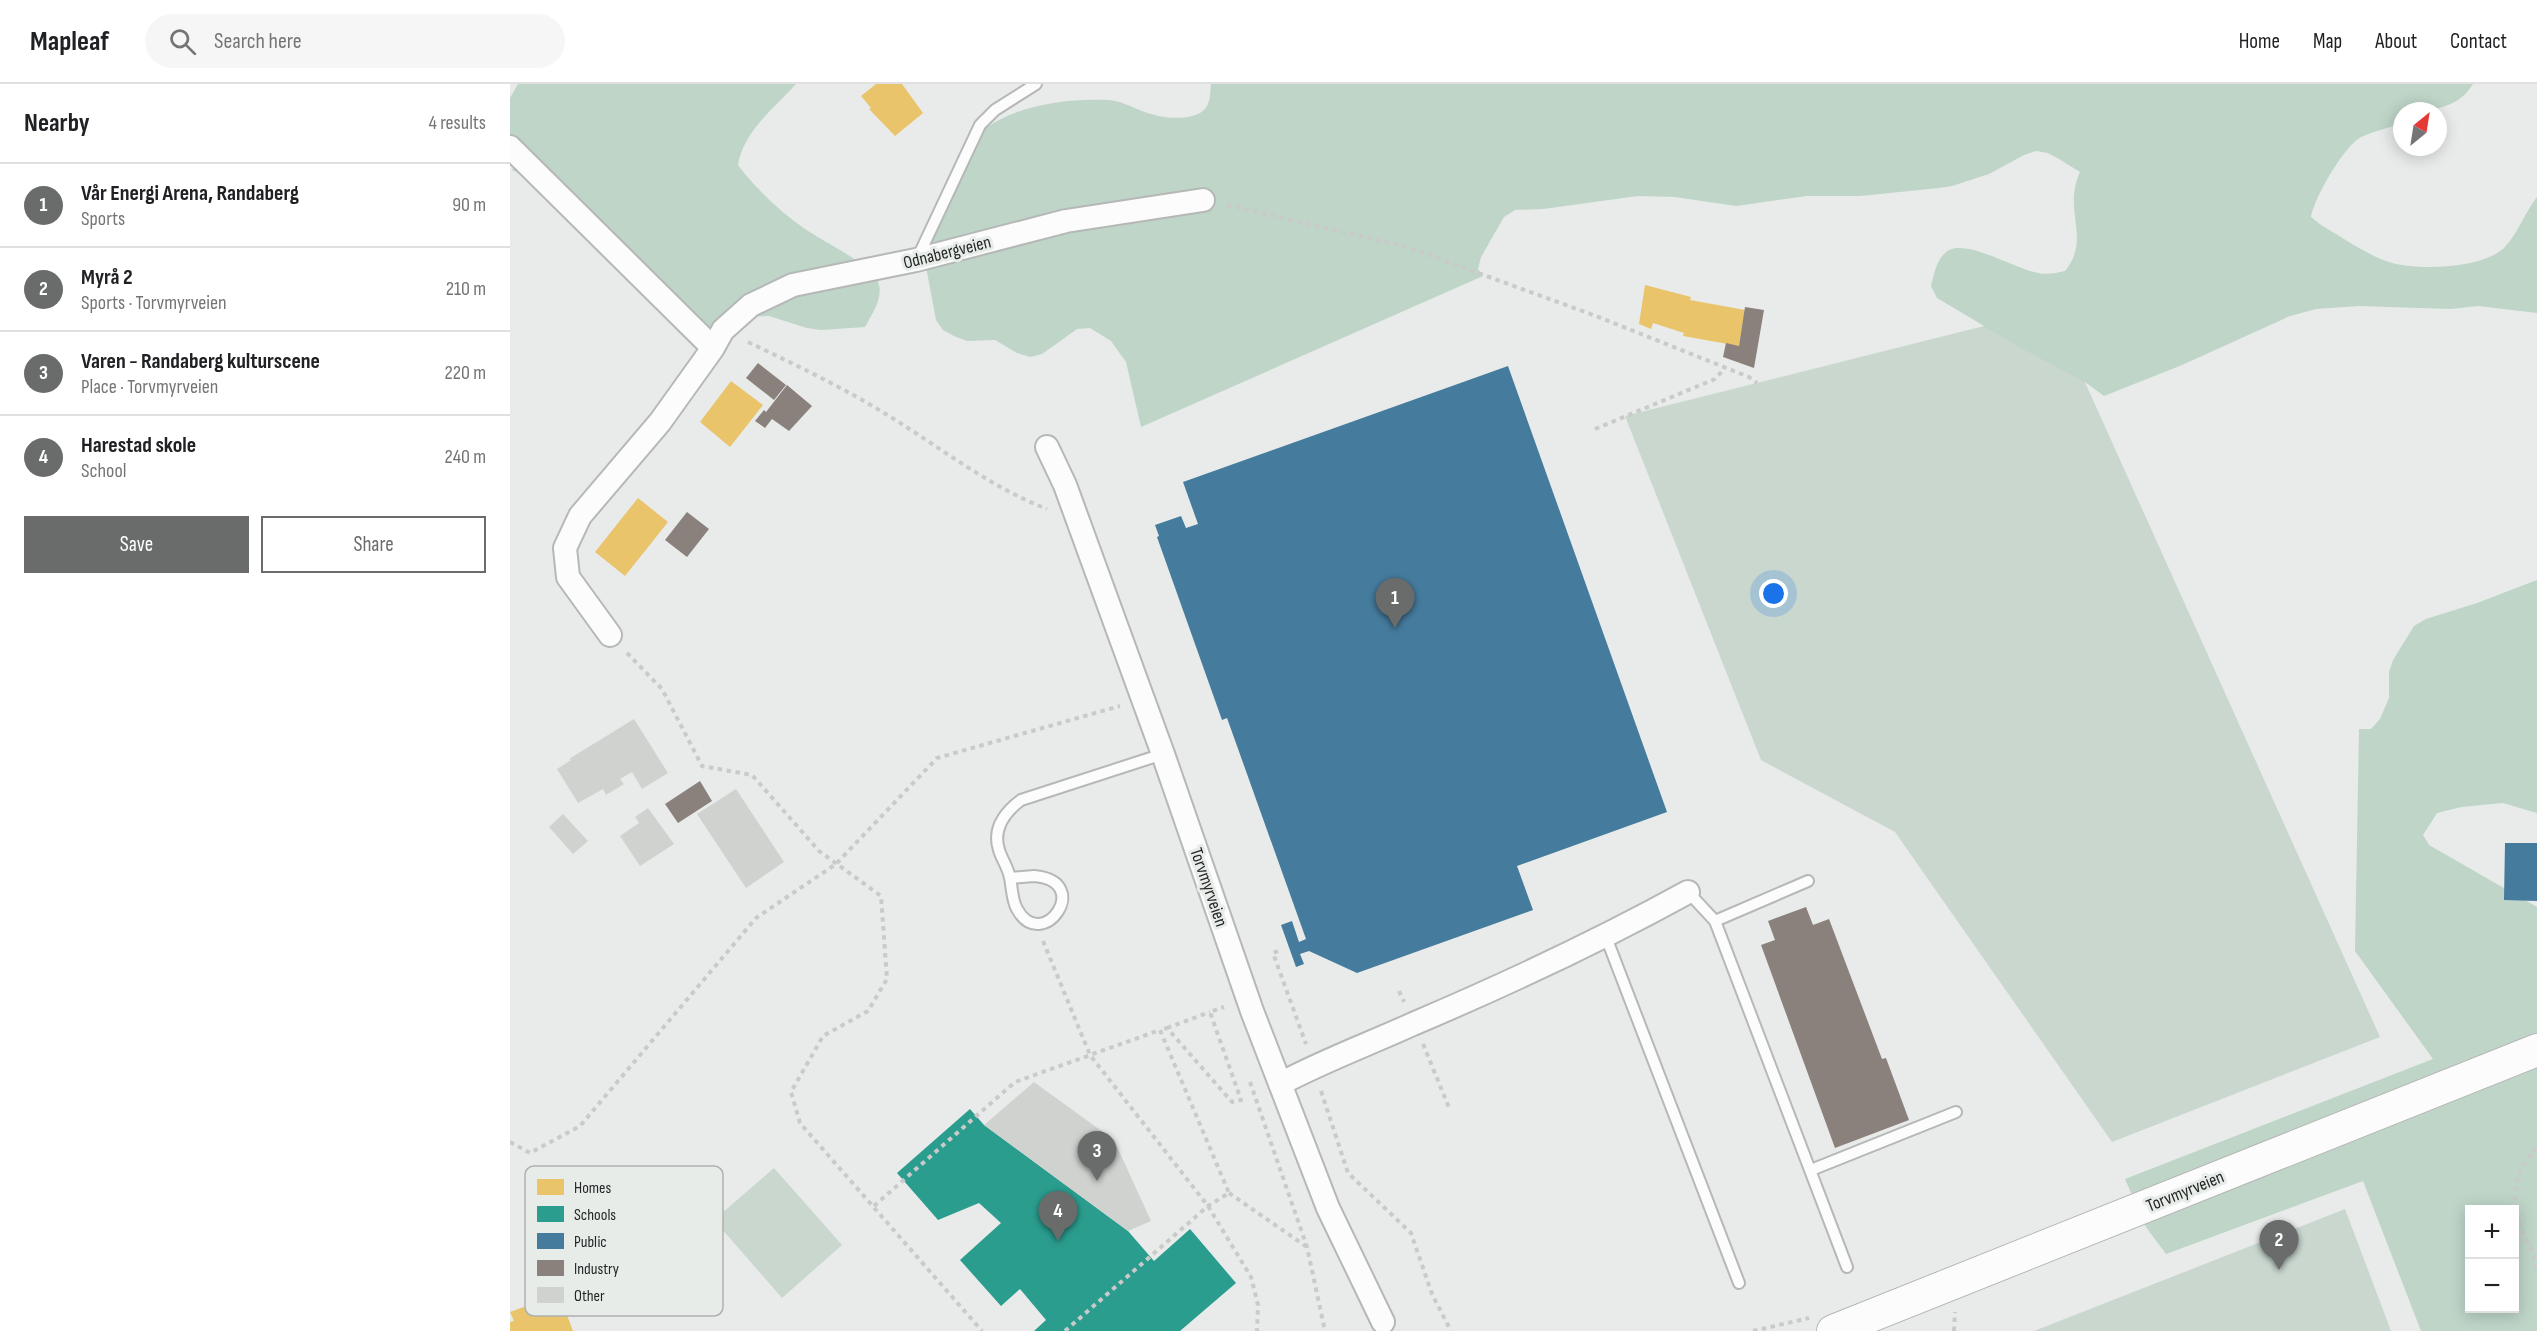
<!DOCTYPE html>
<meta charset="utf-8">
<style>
:root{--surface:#fff;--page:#f6f6f6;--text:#202124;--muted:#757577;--line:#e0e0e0;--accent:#696c6a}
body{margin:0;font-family:"Sofia Sans Condensed",sans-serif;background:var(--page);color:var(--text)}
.controls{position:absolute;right:18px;bottom:18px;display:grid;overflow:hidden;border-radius:0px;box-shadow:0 3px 15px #0003}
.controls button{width:54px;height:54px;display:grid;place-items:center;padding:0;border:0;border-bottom:2px solid var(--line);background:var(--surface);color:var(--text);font:30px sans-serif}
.compass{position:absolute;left:1883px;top:18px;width:54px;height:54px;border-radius:50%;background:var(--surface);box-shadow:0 3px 15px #0003;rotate:30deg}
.you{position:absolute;left:1264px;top:510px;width:21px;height:21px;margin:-15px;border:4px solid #fff;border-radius:50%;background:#1a73e8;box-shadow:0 0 0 9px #1a73e833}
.badge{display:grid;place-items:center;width:39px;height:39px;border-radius:50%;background:var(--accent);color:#fff;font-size:20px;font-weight:700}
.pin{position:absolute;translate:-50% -50px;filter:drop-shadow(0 2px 3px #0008)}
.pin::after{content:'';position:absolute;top:32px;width:21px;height:18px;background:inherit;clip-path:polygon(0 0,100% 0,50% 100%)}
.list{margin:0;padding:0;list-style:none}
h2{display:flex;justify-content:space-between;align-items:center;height:78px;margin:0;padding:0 24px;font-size:26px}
h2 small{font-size:20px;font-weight:400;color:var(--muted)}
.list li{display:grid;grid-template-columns:39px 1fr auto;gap:18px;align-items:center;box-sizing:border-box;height:84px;padding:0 24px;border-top:2px solid var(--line)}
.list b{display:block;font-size:22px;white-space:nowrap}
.list p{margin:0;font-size:20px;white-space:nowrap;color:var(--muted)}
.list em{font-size:20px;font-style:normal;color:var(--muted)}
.actions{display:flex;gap:12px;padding:18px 24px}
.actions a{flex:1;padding:14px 0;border:2px solid var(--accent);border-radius:0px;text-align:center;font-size:21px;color:var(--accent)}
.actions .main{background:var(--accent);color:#fff}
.icon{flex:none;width:33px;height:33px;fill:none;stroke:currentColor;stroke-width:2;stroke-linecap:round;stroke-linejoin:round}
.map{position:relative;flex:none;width:2027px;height:1247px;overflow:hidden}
header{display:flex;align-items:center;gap:36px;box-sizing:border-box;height:84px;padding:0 30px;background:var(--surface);border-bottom:2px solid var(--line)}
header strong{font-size:28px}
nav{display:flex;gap:33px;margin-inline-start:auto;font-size:21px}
.search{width:420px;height:54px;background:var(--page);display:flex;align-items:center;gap:15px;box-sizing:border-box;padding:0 21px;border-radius:33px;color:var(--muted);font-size:22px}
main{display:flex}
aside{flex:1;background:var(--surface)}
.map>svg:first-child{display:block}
</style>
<header>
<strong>Mapleaf</strong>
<div class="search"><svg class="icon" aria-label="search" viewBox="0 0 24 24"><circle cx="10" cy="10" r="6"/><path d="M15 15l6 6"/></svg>Search here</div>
<nav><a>Home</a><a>Map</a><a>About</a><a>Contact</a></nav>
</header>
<main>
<aside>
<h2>Nearby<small>4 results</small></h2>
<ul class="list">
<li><span class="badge">1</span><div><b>Vår Energi Arena, Randaberg</b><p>Sports</p></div><em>90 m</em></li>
<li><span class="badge">2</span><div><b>Myrå 2</b><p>Sports · Torvmyrveien</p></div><em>210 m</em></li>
<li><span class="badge">3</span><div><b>Varen - Randaberg kulturscene</b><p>Place · Torvmyrveien</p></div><em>220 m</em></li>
<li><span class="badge">4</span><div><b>Harestad skole</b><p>School</p></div><em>240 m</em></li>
</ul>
<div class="actions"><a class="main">Save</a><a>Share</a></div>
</aside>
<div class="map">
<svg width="2027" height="1247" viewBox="0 0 2027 1247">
<rect width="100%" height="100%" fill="#e8ebe9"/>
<path fill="#c9d7cf" d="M1542,225l328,728 -268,105 -217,-310 -134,-72 -136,-344z
M264,1084l68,77 -60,53 -68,-78z
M1835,1125l46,122h-357z"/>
<path fill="#bed5c8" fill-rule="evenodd" d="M8,0h278c-22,24 -53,48 -58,81 18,24 42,47 67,64 16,11 64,35 72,50 8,17 -4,33 -12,48l-44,3 -14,-2 -38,-12 -40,1 -36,30 -7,-13 -161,-159 -13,-5 6,-11 -8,-25v-36z
M701,0h1262c-16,26 -44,27 -71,27v12c-13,5 -28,8 -41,14 -17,9 -47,61 -50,80l10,8c19,11 48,31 68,37 28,9 94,7 116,-15 13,-14 20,-35 32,-50v116l-59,-7 -27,3 -92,-3 -43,3 -26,7 -108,49 -78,31 -19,-14 -64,-34 -84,-50 -6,-12c3,-12 6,-29 18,-36 20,-10 66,19 89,23 9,2 18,0 27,-2 27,-33 -3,-60 15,-99l-21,-13 -11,-6 -12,-2 -12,4 -35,19 -37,12 -13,2 -79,8h-53l-71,10 -61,-9 -37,-1 -95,13 -28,1 -11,7 -23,40 -3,12 5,7 -342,151 -15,-65 -15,-21 -21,-13 -13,1 -35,25 -12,3 -13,-4 -22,-13 -28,1 -13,-5 -11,-6 -7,-10 -12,-64 57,-124c33,-27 86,-34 127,-32 17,1 31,12 47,15 13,4 39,5 49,-5 7,-7 6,-17 7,-26z
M2027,496v233l-34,-10 -42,4 -24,6 -14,22 6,10 108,62v424h-116l-58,-150 -197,73 -20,-27 -21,-48 308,-120 -78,-108 4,-222h12l9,-10 9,-21v-26l4,-12 21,-34 12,-7 51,-16zM1960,1126h44v98h-44z"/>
<path fill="#e9c46a" d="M366,0h26l21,29 -28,23 -26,-27 2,-1 -10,-12z
M1135,201l46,12 -1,3 55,10 -6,36 -56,-10 1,-3 -31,-10 -2,6 -12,-5z
M221,297l32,24 -33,42 -30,-25z
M128,414l30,24 -43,54 -30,-24z
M42,1179l19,22 -12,9 14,37h-63v-9l4,-1 -4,-9 30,-11 -14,-19z"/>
<path fill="#2a9d8f" d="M460,1025l14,16 144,106 26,30 36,-32 46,54 -56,48h-146l12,-11 -26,-31 -19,17 -41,-46 41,-37 -22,-20 -41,17 -41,-47z"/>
<path fill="#457b9d" d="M998,282l159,446 -150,54 16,44 -176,63 -48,-22 -9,3 4,10 -8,3 -15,-42 11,-4 7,21 7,-3 -79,-221 -5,2 -65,-183 2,-1 -4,-11 26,-9 5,12 12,-4 -15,-42z
M1995,759h32v58l-33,-1z"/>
<path fill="#8a817c" d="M1235,223l19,3 -10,58 -31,-11 3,-14 13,3z
M248,279l28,22 -12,15 -28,-22z
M277,301l25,21 -23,25 -17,-12 -7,9 -10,-7 9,-11 2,2z
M177,428l22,17 -22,28 -22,-17z
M190,697l12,20 -34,22 -13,-19z
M1296,823l7,18 16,-6 53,140 4,-1 23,62 -74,28 -74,-203 14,-5 -7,-19z"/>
<path fill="#d0d2d0" d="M124,635l34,54 -26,16 -10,-17 -12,7 4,5 -18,11 -3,-6 -25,14 -21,-34 14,-9 -2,-1z
M226,705l48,73 -38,26 -49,-74z
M138,724l26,36 -34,22 -20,-30 19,-13 -4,-6z
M53,730l25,27 -15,13 -24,-27z
M524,998l80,58 37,81 -23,10 -144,-106z"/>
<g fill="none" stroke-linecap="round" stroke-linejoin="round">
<g stroke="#b5b8b6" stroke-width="14">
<path id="lane" d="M408,173l62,-132 15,-15 41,-26
M524,792c61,5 8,79 -17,33 -5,-8 -5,-22 -7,-31z
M500,794c-2,-11 -8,-18 -11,-28 -7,-22 6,-38 22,-50l142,-46
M1178,808l27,29 132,346
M1205,837l93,-40
M1096,853l133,346
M1301,1086l145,-58"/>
</g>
<g stroke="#b5b8b6" stroke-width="26">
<path id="street" d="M0,63l203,201
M537,363l18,38 98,269 89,257 76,197 55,114
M100,551l-42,-58 -3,-29 15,-32 80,-94 53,-74 10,-18 28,-25 42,-20 123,-25 150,-39 137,-21
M770,1000c43,-23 89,-40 133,-60 94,-40 186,-83 275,-132"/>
</g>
<g stroke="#b5b8b6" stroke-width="34">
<path id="secondary" d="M1323,1247l704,-281"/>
</g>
<path stroke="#c9cac9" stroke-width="4" stroke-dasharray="4.5 4.5" stroke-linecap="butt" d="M717,121l180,42 189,69 153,61 8,6
M238,258c48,23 96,46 141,74 52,32 101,71 158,93
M1085,345l120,-50 10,-11
M117,569l35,36 40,77 50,9 67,76 62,45 6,83 -19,32 -45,25 -32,56 9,31 182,208
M533,857l47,114 118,151 43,71 7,28 -1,26
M768,867l-5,2 33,91
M889,907l5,11
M657,944l43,-16
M913,960l27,66
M740,998l57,165 18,84
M811,1007l27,82 63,60 21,61 19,37
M0,1058l20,11 50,-27 176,-208 80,-54 101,-106 183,-52
M2027,1064c-18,17 -25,38 -21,63 3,20 18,37 21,57
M719,1109l78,54
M364,1122l141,-124 145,-52
M555,1247l143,-125 21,-13 -69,-163 7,-2 65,74 9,-2 -31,-88 14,-5
M1243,1247l56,-13
M1444,1247l1,-19"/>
<use href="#lane" stroke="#fcfcfc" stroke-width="10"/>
<use href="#street" stroke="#fcfcfc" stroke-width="22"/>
<use href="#secondary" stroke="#fcfcfc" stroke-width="32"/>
</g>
<g text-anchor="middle" stroke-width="6" stroke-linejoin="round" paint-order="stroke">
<g font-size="18" fill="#252726" stroke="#e7ece9">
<text transform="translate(437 168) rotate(-14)" y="6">Odnabergveien</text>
<text transform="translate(699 803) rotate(71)" y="6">Torvmyrveien</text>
<text transform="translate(1675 1107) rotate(-22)" y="6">Torvmyrveien</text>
</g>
</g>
<rect x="15" y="1082" width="198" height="150" rx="9" fill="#e7ece9" stroke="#adb1ae" stroke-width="1.5"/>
<rect x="27" y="1095" width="27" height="16" fill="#e9c46a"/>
<rect x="27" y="1122" width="27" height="16" fill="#2a9d8f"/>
<rect x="27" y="1149" width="27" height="16" fill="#457b9d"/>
<rect x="27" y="1176" width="27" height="16" fill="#8a817c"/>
<rect x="27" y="1203" width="27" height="16" fill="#d0d2d0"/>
<g font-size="16" fill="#252726">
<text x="64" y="1109">Homes</text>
<text x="64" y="1136">Schools</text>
<text x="64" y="1163">Public</text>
<text x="64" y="1190">Industry</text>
<text x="64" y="1217">Other</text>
</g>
</svg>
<div class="controls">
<button>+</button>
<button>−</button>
</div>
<svg class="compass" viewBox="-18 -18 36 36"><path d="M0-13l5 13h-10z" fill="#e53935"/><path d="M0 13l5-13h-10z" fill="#757577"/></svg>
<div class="you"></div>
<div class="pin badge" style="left:885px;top:544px">1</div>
<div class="pin badge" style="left:1769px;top:1186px">2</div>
<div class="pin badge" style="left:587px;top:1097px">3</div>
<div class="pin badge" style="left:548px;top:1157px">4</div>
</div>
</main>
